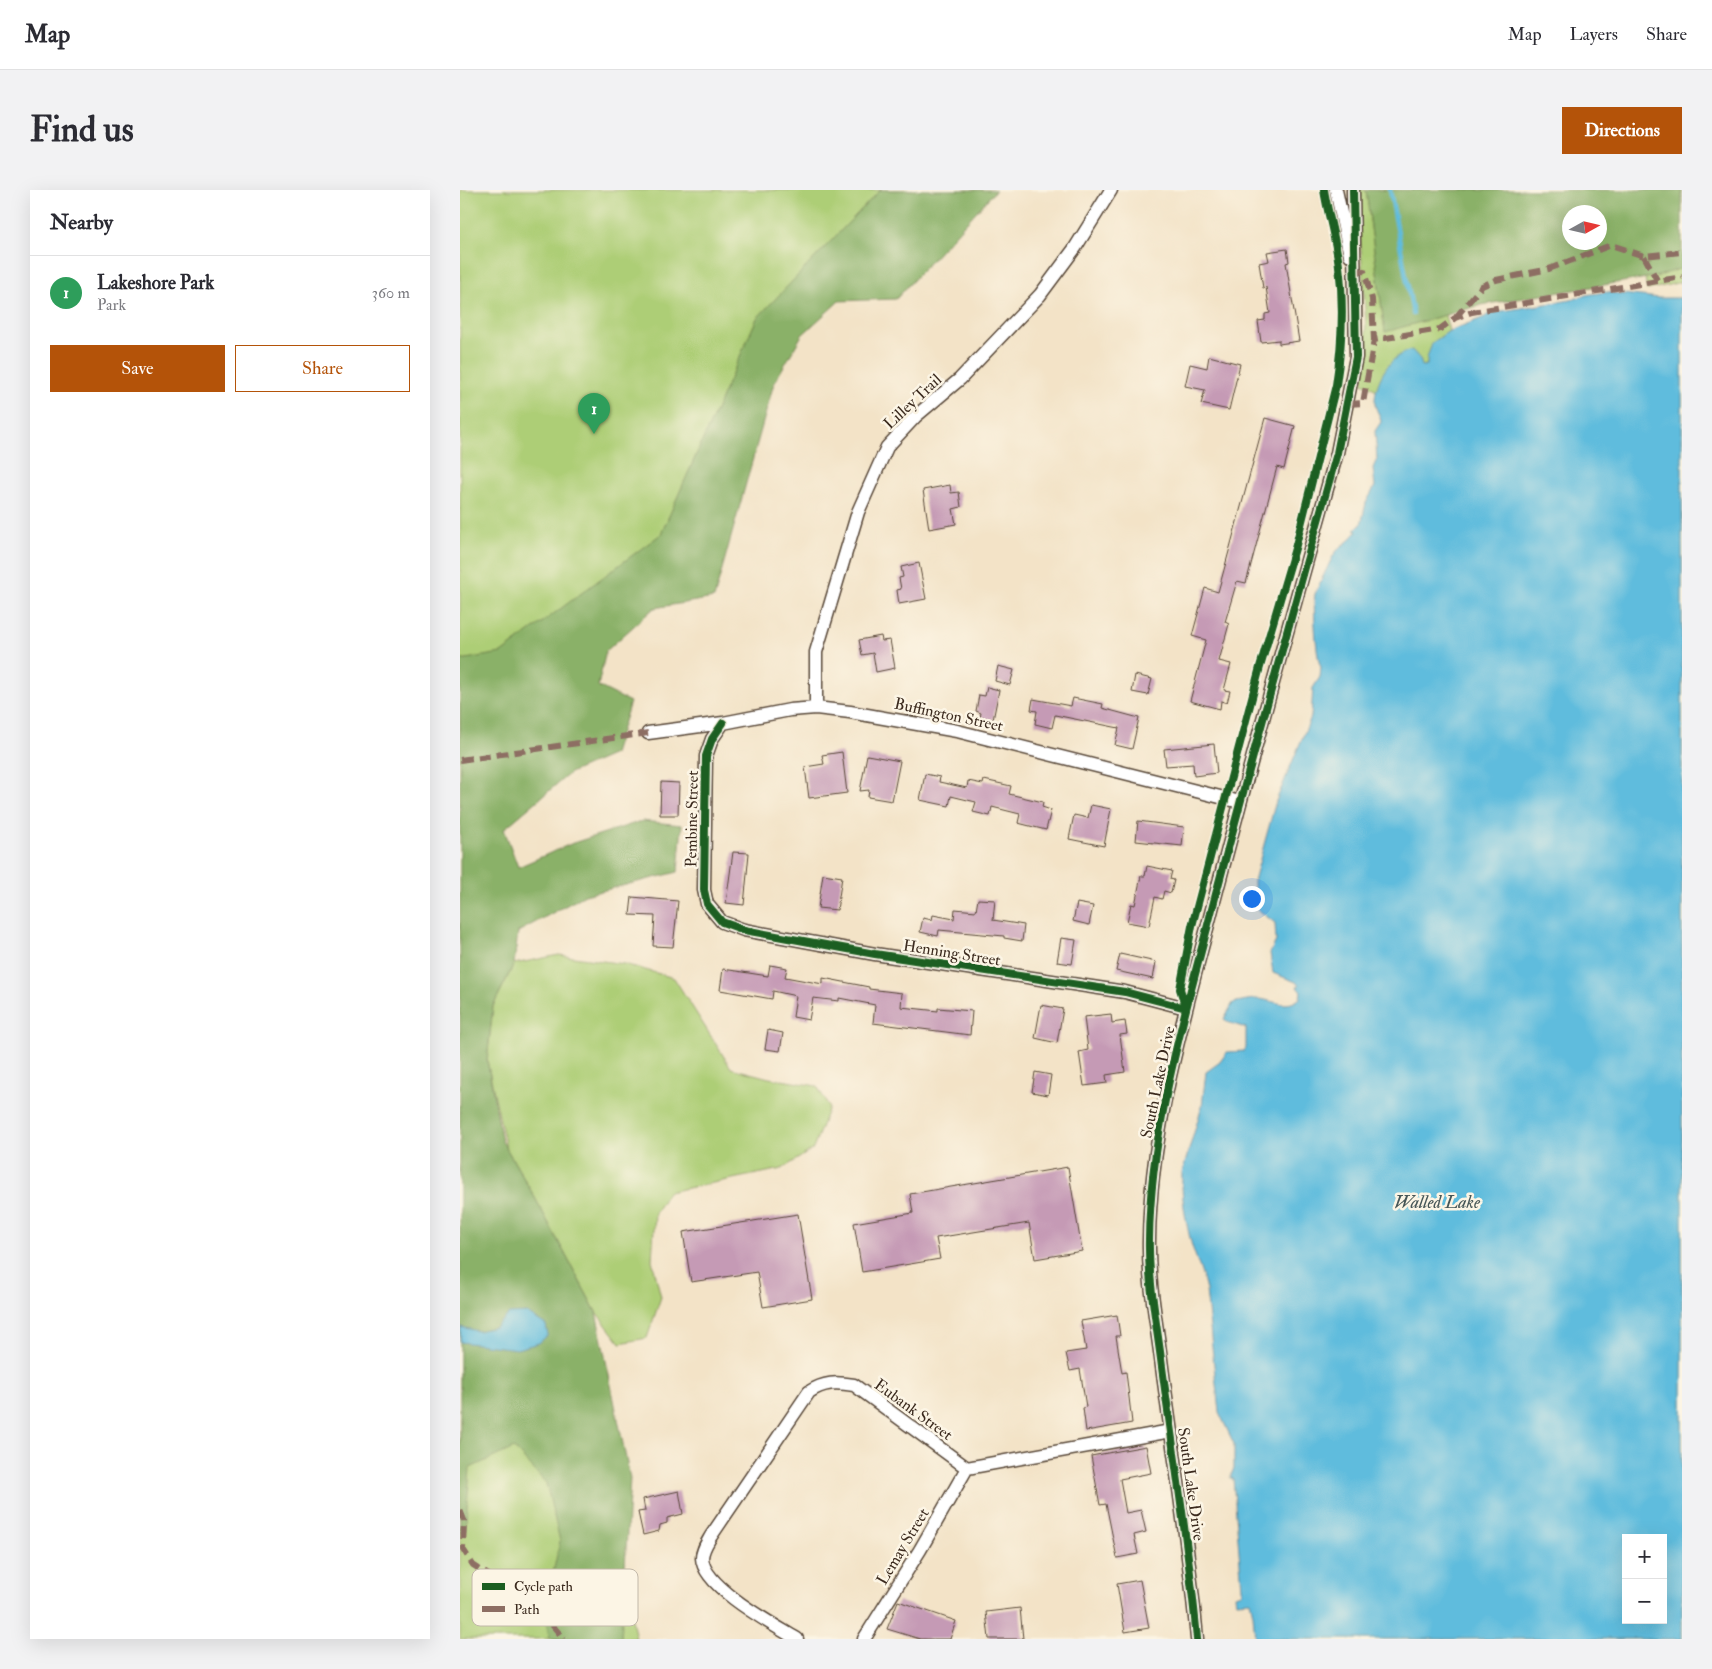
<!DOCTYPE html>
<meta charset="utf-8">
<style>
:root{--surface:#fff;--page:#f2f2f3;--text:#2b2b33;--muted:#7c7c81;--line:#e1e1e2;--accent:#b45309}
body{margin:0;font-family:"IM FELL Double Pica",serif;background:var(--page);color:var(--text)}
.controls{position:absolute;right:15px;bottom:15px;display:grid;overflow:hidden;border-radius:0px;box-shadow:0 5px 20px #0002}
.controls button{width:45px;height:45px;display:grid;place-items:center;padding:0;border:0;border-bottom:1px solid var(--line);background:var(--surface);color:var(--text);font:25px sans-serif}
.compass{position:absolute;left:1102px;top:15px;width:45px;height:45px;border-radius:50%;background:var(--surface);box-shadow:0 5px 20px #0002;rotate:82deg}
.you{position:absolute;left:791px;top:708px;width:18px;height:18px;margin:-12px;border:4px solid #fff;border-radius:50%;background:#1a73e8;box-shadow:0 0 0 8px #1a73e833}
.badge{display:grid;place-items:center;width:32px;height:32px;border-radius:50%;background:var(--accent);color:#fff;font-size:16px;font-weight:700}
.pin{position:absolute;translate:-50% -41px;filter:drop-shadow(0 1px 2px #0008)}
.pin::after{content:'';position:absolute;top:26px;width:18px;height:15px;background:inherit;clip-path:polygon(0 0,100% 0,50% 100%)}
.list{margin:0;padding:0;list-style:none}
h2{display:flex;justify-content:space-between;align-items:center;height:65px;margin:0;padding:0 20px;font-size:21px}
h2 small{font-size:16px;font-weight:400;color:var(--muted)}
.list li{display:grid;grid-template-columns:32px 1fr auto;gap:15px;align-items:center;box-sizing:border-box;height:75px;padding:0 20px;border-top:1px solid var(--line)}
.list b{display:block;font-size:19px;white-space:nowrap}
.list p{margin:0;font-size:16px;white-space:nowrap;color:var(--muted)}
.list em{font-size:16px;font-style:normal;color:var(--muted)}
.actions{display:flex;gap:10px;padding:15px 20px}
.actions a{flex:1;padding:11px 0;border:1px solid var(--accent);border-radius:0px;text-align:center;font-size:18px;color:var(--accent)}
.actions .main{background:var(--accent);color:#fff}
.map{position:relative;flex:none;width:1222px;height:1449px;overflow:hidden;border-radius:0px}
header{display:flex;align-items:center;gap:30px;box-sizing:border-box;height:70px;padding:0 25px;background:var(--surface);border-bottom:1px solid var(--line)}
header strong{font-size:24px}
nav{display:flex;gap:28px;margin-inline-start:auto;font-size:18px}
.intro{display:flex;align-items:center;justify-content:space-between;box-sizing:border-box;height:120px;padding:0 30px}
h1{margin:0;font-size:35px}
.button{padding:12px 22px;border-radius:0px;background:var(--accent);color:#fff;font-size:18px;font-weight:700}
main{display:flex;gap:30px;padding:0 30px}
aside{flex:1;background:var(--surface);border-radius:0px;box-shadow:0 5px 20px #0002}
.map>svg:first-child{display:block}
</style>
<header>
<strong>Map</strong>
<nav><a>Map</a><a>Layers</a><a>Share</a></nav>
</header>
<div class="intro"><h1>Find us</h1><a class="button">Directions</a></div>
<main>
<aside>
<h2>Nearby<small></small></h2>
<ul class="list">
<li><span class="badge" style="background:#2e9e5b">1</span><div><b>Lakeshore Park</b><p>Park</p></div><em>360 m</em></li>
</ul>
<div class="actions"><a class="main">Save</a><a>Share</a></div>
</aside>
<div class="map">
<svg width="1222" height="1449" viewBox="0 0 1222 1449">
<rect width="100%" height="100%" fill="#fcf5e5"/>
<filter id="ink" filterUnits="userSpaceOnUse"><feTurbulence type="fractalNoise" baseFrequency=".02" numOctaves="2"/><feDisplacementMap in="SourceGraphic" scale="10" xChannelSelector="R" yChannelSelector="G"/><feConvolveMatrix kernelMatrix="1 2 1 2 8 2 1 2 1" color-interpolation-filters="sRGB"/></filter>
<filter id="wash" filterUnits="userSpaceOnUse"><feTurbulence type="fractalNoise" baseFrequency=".0096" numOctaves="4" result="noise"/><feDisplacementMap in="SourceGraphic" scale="20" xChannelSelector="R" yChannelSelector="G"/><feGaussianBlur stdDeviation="1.12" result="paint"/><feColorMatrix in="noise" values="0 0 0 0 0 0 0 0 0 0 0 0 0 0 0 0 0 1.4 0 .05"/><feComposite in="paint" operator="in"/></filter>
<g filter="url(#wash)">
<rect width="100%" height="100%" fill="#f3e3c7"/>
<path fill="#adce76" stroke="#747c4a" d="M0,0h453l-119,133 -130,222 -204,206z
M897,0h9l19,141 60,-16 4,16 -17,12 -5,22 -44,10 -6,15 -15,-7 4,-59z
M1222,78v14l-35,8 -2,-12z
M99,765l65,9 50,14 57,90 38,10 48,8 12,21 -16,42 -31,20 -114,23 -13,21 -3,47 9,37 -14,41 -27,5 -24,-31 -62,-116 -28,-48 -19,-87 6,-55 21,-42z
M127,1206l49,243h-176v-222z"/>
<path fill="#8ab167" stroke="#626e42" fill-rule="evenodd" d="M420,0h116l-100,109 -57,2 -37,34 -28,48 -60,215 -60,10 -48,43 -8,35 32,16 -16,52 -44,19 -66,56 14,38 55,-24 69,-22 40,4 -4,47 -93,23 -67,37 -4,32 -21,42 -6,54 15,81 32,55 62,116 34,166 -9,161h-71l-6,-24 16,-74 -14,-58 -32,-35 -44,20 -5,64h-5v-872l41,-7 160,-119 96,-216z
M906,0h316v78l-23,8 -178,29 -96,27zM1110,22h30v30h-30z"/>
<path fill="#5ebcdd" stroke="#4c737e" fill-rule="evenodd" d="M1145,102l54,6h23v1341h-427l-2,-25 -3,-13 -14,1 -1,-7 7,-2v-5l-9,-110h-3l4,-10v-24l-15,-32 -13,-122c-3,-15 -9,-29 -14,-44 -6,-22 -11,-50 -10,-73l20,-67 4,-34 14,-10 7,-10 17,-1 2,-3v-20l-16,-5 -6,-4 9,-16c8,-2 17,-4 25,-4 16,1 29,11 42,-1l1,-6 -4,-5 2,-1 -3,-4 -23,-9 -3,-20 6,-12 -1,-18 -20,-16 -1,-26 22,-80 35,-84 2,-29 7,-11 1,-10c-5,-7 -8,-64 -6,-73 2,-5 17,-37 20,-41 7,-9 16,-12 22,-22l-3,-2 7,-4 5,-22 9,-17 -2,-18 4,-9 -2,-28 6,-9c-1,-8 -7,-14 -6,-22 1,-21 16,-46 37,-50l8,9 2,7 5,-1v-7l5,-15 17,-12 36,-14 5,-4 81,-13 15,-5zM1166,1348h37v82h-37z
M67,1123l19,12 2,10 -9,8 -22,6 -57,-7 1,-15 17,4 17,-4 14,-13z"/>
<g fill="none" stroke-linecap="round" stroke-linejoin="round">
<path stroke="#5ebcdd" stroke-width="4.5" d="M930,0l23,124"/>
</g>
<g id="blocks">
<path fill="#c59ab5" d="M827,59l2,13 -3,1 13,78 -20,3v-4l-18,2 -3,-21 7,-1v-6l5,-1 -4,-26 -3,1 -4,-25 10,-2 -2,-9z
M749,166l31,8 -11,46 -28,-6 4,-14 -20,-4 5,-22 17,4z
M805,228l30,8 -11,43 -7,-2 -31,116 -9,-2 -12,41 4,2 -10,37 12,3 -7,26 6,1 -3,12 -6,-2 -1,8 -30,-8 16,-61 -14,-4 13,-48 13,4z
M490,295l1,8 8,-1 2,15 -8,2 3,15 -27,5 -6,-39z
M459,373l7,36 -27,5 -2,-14 4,-1 -2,-11 4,-1 -2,-10z
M421,446l1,5 8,-1 5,28 -19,4 -3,-19 -11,2 -3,-15z
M538,476l16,4 -4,15 -15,-4z
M675,485l17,4 -4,16 -16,-3z
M527,497l12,3 -6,30 -13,-3 1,-4 -5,-2 3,-16 6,1z
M613,508l30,6 -1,4 37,10 -7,31 -17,-4 4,-17 -64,-13 -3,13 -17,-4 2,-13 -6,-1 2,-11 38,7z
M754,554l3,29 -23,3 -1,-12 -27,2 -2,-17z
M382,562l5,41 -38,5 -4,-31 19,-3 -2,-9z
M407,565l33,6 -8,40 -24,-4 1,-7 -9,1z
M465,584l15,3 -1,5 28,6 1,-7 15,3 1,-4 27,6 -2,8 34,8 -1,5 9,3 -5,20 -28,-7 2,-9 -28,-7 -2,9 -17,-4 3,-10 -25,-6 -2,10 -29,-6z
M201,592l18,1 -1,32h-18z
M631,615l20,4 -7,37 -35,-7 5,-24 14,3z
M678,631l46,6 -2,19 -46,-5z
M273,662l16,1 -5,52 -18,-2z
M687,676l25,5 -2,8 4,1 -3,13 -7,-2 -2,8 -7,-2 -6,29 -22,-4 4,-18 4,1 6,-29h4z
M363,684l19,3 -5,33 -19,-2z
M172,707l46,4 -5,46 -20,-1 2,-30 -25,-1z
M518,709l17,1 -2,20 31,5 -2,16 -18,-3v-2l-65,-6 -1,6 -18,-4 3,-14 9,2 1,-5 21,4 1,-10 21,2z
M617,713l16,3 -4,19 -16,-4z
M601,748l15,2 -4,24 -15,-2z
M660,764l36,8 -3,17 -37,-8z
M310,775l17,3 -2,9 38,7v-6l46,9v2l33,4 -1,14 37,4v-3l34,3 -2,24 -97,-12 2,-18 -36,-7v3l-26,-3 -4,22 -16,-3 3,-21 -23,-5 -1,8 -52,-9 3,-21 45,7z
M581,815l22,4 -6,34 -22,-5z
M651,824l1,9 13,-2 2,13 -7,1 5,37 -19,3 1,8 -23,3 -5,-34 9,-2 -4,-33z
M308,840l15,3 -3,18 -15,-2z
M575,882l16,3 -3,20 -16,-3z
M608,977l14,84 -47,8 -6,-36 -93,15 4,21 -78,13 -8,-49 59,-10 -3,-19z
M338,1024l14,85 -49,8 -6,-35 -66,10 -8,-50z
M657,1125l3,21h-4l6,37 4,-1 6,51 -46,8 -3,-23 3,-1 -6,-38 -10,2 -4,-18 20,-3 -5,-29z
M686,1256l5,27 -31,6 6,34 15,-3 5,22 -12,3 4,19 -21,4 -11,-54 -6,1 -9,-49z
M219,1301l4,23 -16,4v5l-7,2 -1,6 -16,4 -5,-23 7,-1 -2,-12z
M680,1390l9,48 -24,4 -8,-48z
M438,1411l58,20 -6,18h-30l-33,-10z
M560,1418l3,31h-34l-3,-27z"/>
</g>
</g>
<g filter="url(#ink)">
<use href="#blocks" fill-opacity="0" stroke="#574637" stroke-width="1"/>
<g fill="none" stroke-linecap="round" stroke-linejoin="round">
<g stroke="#574637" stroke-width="15">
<path id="minor" d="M876,0l14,65
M356,518v-56l42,-140 29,-65 29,-31 44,-37 80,-84 35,-47 36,-58
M263,533l-11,16 -6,17 -2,134 3,14 15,18 22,8 131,24 250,38 61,16
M188,543l75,-10 67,-13 26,-2 34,4 107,19 283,71
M337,1449c-23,-14 -94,-52 -95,-81 0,-8 5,-15 9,-22l98,-144c15,-10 27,-10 45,-7l113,83 204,-37
M404,1449l56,-89 47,-82
M737,1449c-8,-91 -23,-181 -35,-272 -5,-42 -14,-85 -13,-127 1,-108 34,-219 61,-323 40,-155 84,-310 127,-464l19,-96 -3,-167"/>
</g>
<use href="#minor" stroke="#fff" stroke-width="12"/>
<path stroke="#8d6e63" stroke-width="6" stroke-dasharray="12 6" stroke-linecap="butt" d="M1184,66l13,24
M894,82l10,-1 8,28 2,41 66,-11 15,-11 17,-6 210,-35
M996,127l26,-31 14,-6 53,-11 62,-24 33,11 38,-4
M888,214l15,-1 11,-63
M0,570l188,-27
M0,1320l4,10 -1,29 10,16 44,28 6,13 9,11 16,3 16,19"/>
<g stroke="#fcf5e5" stroke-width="11">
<path id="cycleway" d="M263,533l-11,16 -6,17 -2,134 3,14 15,18 22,8 131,24 250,38 61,16
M726,818l-6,-19 12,-63 68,-259 36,-122 40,-160c6,-39 8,-80 3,-119 -3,-26 -11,-51 -15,-76
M737,1449c-8,-91 -23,-181 -35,-272 -5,-42 -14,-85 -13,-127 1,-108 34,-219 61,-323 40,-155 84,-310 127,-464l19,-96 -3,-167"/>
</g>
<use href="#cycleway" stroke="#1b5e20" stroke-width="8"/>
</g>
</g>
<g text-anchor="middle" stroke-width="5" stroke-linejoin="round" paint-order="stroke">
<g font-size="16" fill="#3b2a1e" stroke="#fcf5e5">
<text transform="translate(452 211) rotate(-43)" y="6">Lilley Trail</text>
<text transform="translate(489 524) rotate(12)" y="6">Buffington Street</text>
<text transform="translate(231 629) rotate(-89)" y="6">Pembine Street</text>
<text transform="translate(492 762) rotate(9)" y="6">Henning Street</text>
<text transform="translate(697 892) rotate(-78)" y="6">South Lake Drive</text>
<text transform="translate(454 1219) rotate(36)" y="6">Eubank Street</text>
<text transform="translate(732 1294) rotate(82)" y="6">South Lake Drive</text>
<text transform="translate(442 1356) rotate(-59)" y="6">Lemay Street</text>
</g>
<g font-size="18" font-style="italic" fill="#465657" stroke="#fcf5e5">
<text x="977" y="1018">Walled Lake</text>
</g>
</g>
<rect x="12" y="1379" width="166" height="57" rx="8" fill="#fcf5e5" stroke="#c2b8a9" stroke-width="1"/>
<rect x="22" y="1393" width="23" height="7" fill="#1b5e20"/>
<rect x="22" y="1416" width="23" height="6" fill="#8d6e63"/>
<g font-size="14" fill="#3b2a1e">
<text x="54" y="1401">Cycle path</text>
<text x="54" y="1424">Path</text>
</g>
</svg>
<div class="controls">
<button>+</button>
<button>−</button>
</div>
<svg class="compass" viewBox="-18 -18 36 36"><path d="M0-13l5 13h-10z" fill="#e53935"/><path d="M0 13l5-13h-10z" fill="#7c7c81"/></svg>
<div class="you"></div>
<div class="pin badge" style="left:134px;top:244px;background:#2e9e5b">1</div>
</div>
</main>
